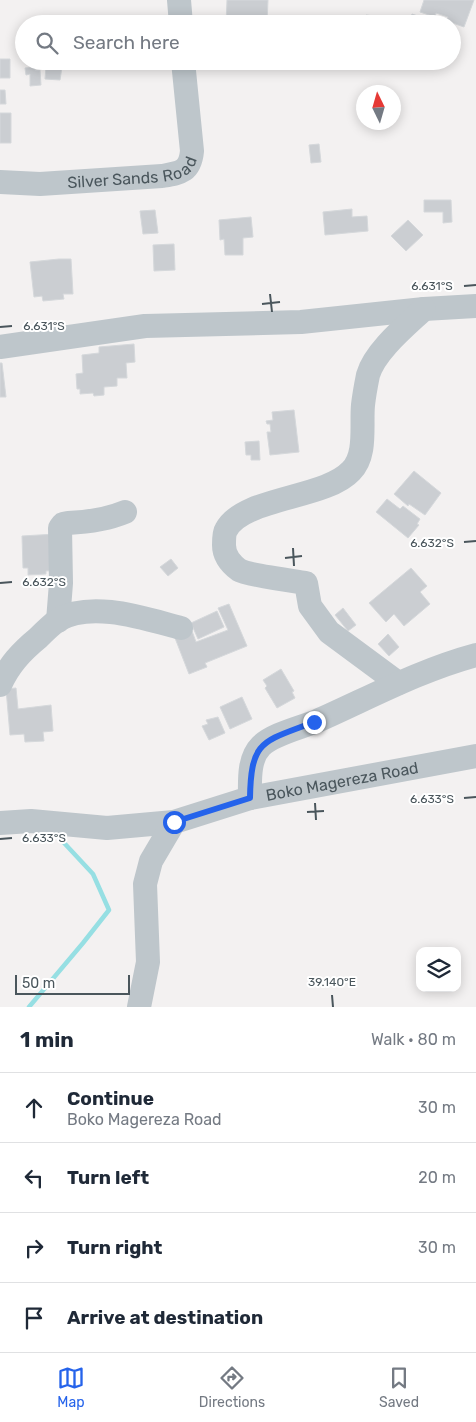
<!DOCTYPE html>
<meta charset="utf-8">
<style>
:root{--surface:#fff;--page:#f2f2f3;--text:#1f2937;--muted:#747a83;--line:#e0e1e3;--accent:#2563eb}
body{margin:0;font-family:Rubik,sans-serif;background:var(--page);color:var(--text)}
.controls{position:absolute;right:15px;bottom:15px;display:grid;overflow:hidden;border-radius:10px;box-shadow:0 2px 12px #0003}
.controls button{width:45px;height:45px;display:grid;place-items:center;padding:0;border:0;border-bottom:1px solid var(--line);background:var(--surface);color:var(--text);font:25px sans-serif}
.compass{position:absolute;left:356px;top:85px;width:45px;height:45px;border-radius:50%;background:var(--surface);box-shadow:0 2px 12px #0003;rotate:355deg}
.scale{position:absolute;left:15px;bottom:12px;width:115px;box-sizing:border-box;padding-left:5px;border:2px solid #4a565c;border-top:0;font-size:14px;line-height:18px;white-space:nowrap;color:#4a565c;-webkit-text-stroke:4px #fff;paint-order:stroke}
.stop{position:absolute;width:15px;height:15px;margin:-11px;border:4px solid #2563eb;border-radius:50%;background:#fff}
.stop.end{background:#2563eb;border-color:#fff;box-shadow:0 1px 5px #0008}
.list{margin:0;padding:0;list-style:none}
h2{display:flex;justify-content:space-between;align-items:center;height:65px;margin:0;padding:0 20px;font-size:21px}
h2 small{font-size:16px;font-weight:400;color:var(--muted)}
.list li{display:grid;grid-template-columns:32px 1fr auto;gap:15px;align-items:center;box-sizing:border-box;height:70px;padding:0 20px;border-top:1px solid var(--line)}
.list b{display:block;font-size:19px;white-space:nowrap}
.list p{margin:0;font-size:16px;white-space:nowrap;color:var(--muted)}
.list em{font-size:16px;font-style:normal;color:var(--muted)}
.icon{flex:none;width:28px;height:28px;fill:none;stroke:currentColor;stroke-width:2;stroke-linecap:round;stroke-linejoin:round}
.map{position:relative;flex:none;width:476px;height:1007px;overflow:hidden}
.search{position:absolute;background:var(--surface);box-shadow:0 2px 12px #0003;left:15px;right:15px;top:15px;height:55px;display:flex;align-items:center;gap:12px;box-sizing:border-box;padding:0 18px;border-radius:28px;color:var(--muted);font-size:19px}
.sheet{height:345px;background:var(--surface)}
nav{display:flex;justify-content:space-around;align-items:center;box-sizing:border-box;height:70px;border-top:1px solid var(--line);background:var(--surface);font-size:14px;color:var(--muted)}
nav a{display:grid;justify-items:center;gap:2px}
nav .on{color:var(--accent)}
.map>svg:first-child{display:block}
</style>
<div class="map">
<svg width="476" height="1007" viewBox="0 0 476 1007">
<rect width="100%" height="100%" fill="#f3f1f1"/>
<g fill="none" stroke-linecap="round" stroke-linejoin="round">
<path stroke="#96dfe3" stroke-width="4.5" d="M29,1007l54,-64 26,-33 -16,-36 -40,-43"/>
</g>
<path fill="#cbced2" stroke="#d5d8db" d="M227,0h41l-1,24h-41z
M424,0h50l-10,27 -17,-6 1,-4 -12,-4 -1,4 -15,-5z
M412,14l23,8 -1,2h-25z
M366,15l8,1 -1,8h-8z
M0,59h10v19h-10z
M192,61h25v4h-25z
M49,63h11v4h2l-2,13 -15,-1 1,-13h3z
M35,67v3h5l1,15 -11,1v-12l-4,1 -1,-7z
M0,90h5l1,14h-6z
M0,113h11v30h-11z
M319,144l2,18 -10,1 -2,-18z
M424,200h27l1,22 -9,1v-11h-19z
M352,209v8l15,-1 1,15 -43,4 -2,-23z
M155,210l3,23 -15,1 -3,-23z
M251,217l2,20 -10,1v17h-18l-1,-16 -4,1 -1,-20z
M408,220l15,15 -17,16 -15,-15z
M174,244l1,26 -21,1 -1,-26z
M59,259h12l2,35h-10l1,5 -21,2 -1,-5 -8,1 -4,-35z
M134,344l1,18 -9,1 1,15h-10v8l-13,1v8l-10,1 -1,-3 -13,1v-5h-3l-1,-15 7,-1 -1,-18 17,-2v-6z
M0,363h2l4,34h-6z
M294,410l5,42 -29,3 -3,-23h4l-1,-8h-3l-1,-3 7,-1 -1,-8z
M259,441l1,19h-9v-5h-5l-1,-13z
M414,471l27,22 -16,22 -16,-11 -1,2 -14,-12z
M387,499l13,10 3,-3 17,13 -3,5 2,1 -11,13 -32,-26z
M56,534l2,36 -12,1v3l-18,1v-7h-5l-1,-32z
M171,559l7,9 -10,8 -8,-9z
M411,568l16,18 -7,6 10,12 -26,22 -10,-12 -8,8 -17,-19z
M229,604l18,42 -42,17 2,4 -18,7 -14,-36 17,-7 4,11 32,-12 -10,-22z
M343,608l13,17 -8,6 -13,-16z
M217,611l7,16 -26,12 -7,-16z
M388,634l11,13 -10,9 -11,-12z
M281,669l13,22 -2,1 3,6 -18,10 -12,-20 2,-2 -4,-6z
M16,688l2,21 33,-4 2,26 -10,1 1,9 -19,1 -1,-8 -14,1 -4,-46z
M242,697l10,22 -22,10 -10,-22z
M218,717l7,16 -16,7 -7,-14 6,-2 -2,-4z"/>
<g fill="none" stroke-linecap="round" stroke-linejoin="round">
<g stroke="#bec6cb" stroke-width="24">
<path d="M179,0l2,24"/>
<path id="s1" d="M0,182l40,2 122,-8c18,-3 28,-4 30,-25l-9,-90"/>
<path d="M0,347l145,-21 156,-4 123,-13 52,-3"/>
<path d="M58,621l3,-38 -1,-55 3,-4 5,-1c20,-1 38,-3 57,-11"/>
<path d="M398,683l-69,-51 -19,-26 -4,-23c-13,-2 -59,-8 -67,-13 -8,-6 -15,-15 -15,-25 0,-5 0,-12 2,-15 17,-33 99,-31 125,-59 16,-16 10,-45 12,-66 1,-9 3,-20 5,-30 7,-24 38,-49 56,-66"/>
<path d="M0,685c9,-20 21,-33 38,-47 6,-6 13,-13 20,-18 34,-20 88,-1 123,8"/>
<path d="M250,798c0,-16 -2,-39 11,-52 12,-12 39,-18 56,-25 52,-23 103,-51 159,-66"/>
<path id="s2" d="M0,823l31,-2 76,7 67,-6 76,-24 226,-42"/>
<path d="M139,1007l9,-45 -3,-78 6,-23 23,-39"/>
</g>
</g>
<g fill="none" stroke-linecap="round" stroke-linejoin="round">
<path stroke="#2563eb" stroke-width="6" d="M174,822l76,-24c1,-59 13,-56 64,-76"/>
</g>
<path fill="none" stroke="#4a565c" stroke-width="2" d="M464,286l12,-1M270,294l2,18M262,304l18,-2M0,327l12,-1M464,542l12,-1M293,548l1,18M285,558l17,-2M0,583l12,-1M464,798l12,-1M315,803l1,17M307,812l17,-1M0,839l12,-1M332,995l1,12"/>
<g text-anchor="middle" stroke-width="4" stroke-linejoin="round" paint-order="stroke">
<g font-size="16" fill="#4a565c" stroke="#fff">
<text dy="6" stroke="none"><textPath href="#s1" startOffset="134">Silver Sands Road</textPath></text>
<text dy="6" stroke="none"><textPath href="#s2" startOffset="348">Boko Magereza Road</textPath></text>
</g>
</g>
<g font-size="12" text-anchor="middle" fill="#4a565c" stroke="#fff" stroke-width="4" stroke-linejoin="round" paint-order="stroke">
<text x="432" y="290">6.631°S</text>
<text x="44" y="330">6.631°S</text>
<text x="432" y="547">6.632°S</text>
<text x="44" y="586">6.632°S</text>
<text x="432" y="803">6.633°S</text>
<text x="44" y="842">6.633°S</text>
<text x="332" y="986">39.140°E</text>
</g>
</svg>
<div class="controls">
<button><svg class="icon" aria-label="layers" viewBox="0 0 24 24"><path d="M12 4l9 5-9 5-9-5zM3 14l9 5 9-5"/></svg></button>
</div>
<svg class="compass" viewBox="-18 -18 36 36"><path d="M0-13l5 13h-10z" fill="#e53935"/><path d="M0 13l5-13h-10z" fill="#747a83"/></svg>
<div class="scale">50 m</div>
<div class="stop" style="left:174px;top:822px"></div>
<div class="stop end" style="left:314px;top:722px"></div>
<div class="search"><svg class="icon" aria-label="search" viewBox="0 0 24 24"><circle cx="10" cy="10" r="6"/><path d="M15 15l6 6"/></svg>Search here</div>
</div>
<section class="sheet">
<h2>1 min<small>Walk · 80 m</small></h2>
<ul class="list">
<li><svg class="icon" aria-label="ahead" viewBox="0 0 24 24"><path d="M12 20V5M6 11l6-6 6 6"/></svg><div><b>Continue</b><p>Boko Magereza Road</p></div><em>30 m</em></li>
<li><svg class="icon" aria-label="left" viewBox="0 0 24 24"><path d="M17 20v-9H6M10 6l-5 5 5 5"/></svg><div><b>Turn left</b></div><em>20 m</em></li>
<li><svg class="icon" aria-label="right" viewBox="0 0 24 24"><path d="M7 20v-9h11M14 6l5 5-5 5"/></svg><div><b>Turn right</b></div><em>30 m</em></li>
<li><svg class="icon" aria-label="arrive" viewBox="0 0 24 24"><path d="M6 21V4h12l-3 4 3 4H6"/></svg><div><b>Arrive at destination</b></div></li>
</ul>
</section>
<nav>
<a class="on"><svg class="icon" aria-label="map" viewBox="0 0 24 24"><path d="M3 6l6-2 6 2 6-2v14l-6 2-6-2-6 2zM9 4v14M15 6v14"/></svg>Map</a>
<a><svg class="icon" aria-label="directions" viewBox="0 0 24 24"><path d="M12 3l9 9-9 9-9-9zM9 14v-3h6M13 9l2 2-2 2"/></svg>Directions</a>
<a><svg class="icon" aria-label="saved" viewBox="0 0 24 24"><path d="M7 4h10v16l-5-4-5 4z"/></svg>Saved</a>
</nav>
